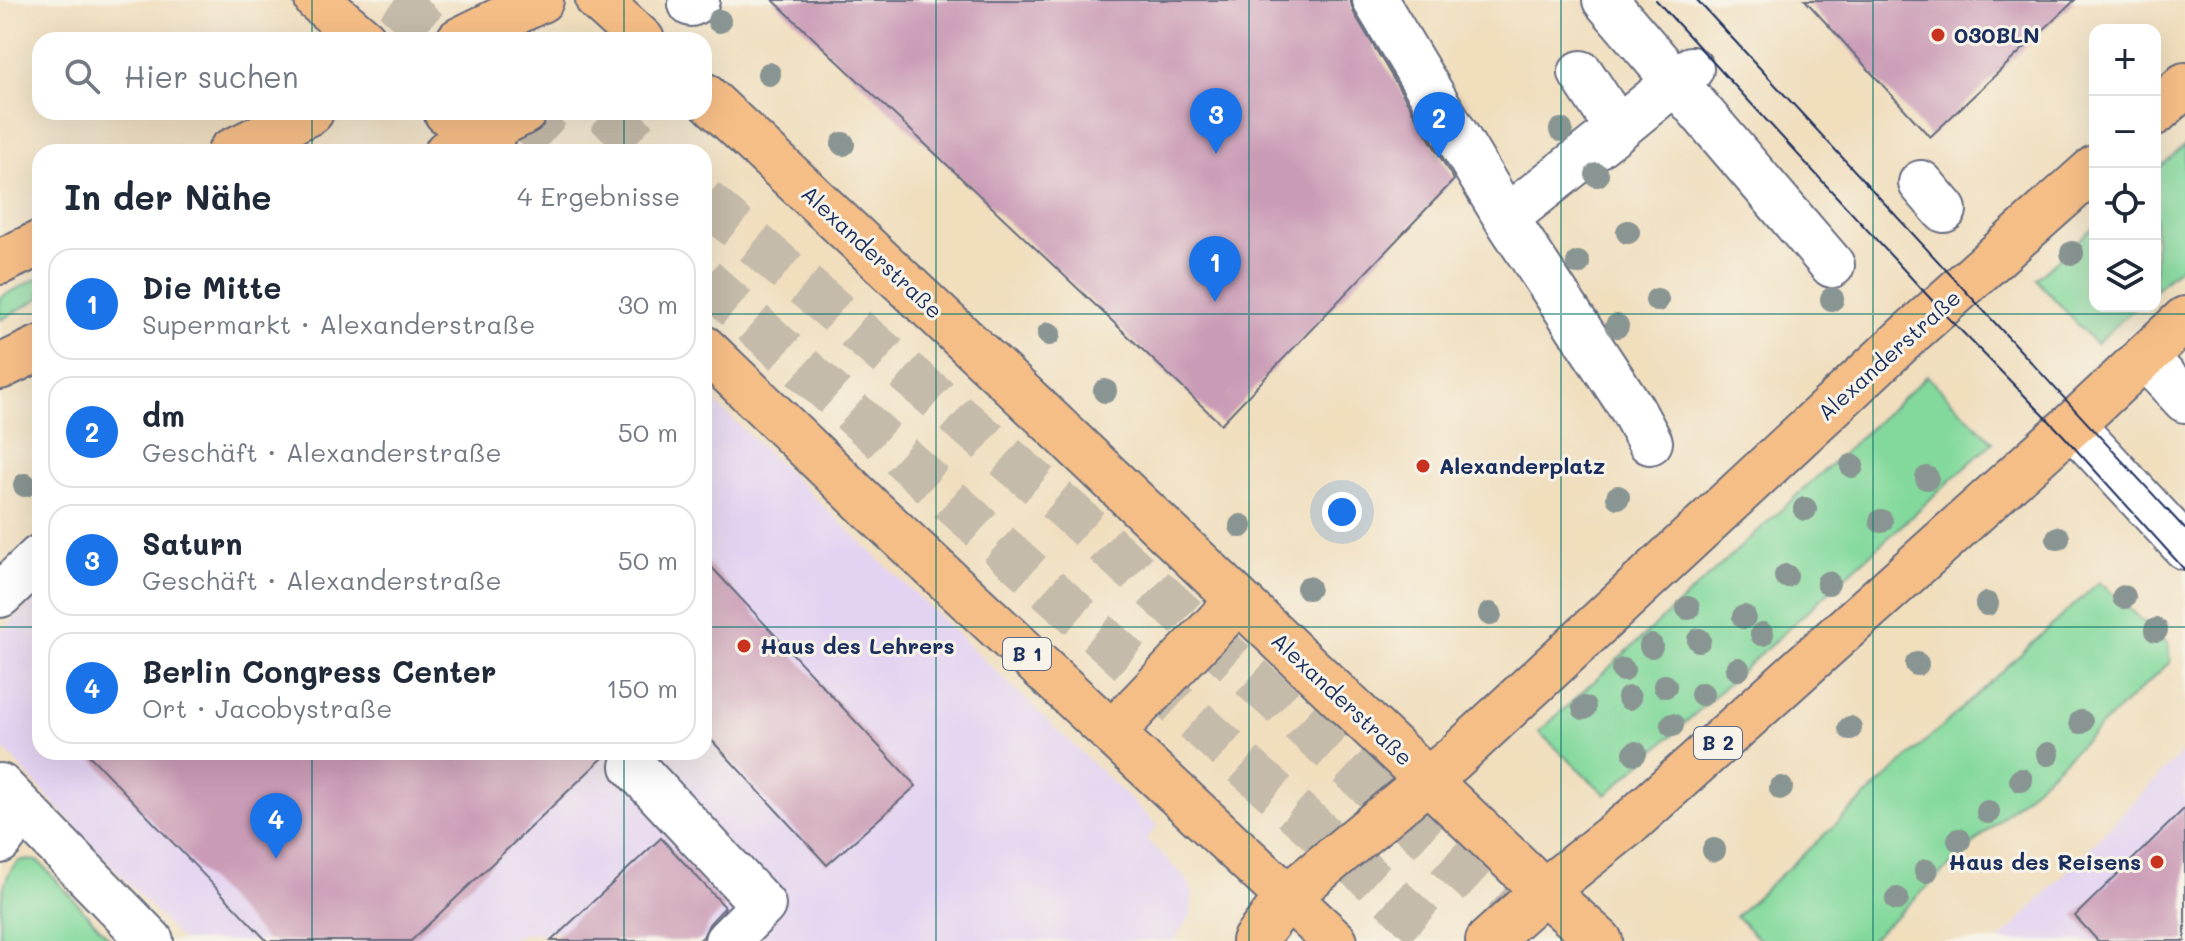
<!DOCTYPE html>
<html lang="de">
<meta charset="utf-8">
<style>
:root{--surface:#fff;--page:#f6f6f7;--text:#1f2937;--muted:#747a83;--line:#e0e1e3;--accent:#1a73e8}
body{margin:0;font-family:Mali,sans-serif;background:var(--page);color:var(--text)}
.controls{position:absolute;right:24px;top:24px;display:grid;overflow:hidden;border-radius:16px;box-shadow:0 8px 32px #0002}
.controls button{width:72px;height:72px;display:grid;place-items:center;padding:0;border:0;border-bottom:2px solid var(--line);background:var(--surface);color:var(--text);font:40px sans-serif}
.you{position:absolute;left:1342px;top:512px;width:28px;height:28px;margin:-20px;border:6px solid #fff;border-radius:50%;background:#1a73e8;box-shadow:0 0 0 12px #1a73e833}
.badge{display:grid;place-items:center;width:52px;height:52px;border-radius:50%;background:var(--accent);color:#fff;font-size:26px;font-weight:700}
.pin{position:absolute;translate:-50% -66px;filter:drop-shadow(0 2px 4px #0008)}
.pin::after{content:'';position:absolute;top:42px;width:28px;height:24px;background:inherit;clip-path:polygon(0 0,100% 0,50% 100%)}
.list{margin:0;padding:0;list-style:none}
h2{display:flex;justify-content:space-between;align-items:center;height:104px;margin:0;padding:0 32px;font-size:34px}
h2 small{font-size:26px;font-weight:400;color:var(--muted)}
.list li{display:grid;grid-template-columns:52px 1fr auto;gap:24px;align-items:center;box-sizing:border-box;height:112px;margin:0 16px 16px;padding:0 16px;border:2px solid var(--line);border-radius:24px}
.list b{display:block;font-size:30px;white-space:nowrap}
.list p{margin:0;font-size:26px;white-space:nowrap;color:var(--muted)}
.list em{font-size:26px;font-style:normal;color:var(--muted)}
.icon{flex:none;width:44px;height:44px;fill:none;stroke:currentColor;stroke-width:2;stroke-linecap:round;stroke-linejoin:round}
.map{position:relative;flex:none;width:2185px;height:941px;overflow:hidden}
.search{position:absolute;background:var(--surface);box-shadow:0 8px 32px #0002;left:32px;top:32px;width:680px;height:88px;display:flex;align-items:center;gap:20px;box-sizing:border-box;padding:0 28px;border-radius:24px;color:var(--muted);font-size:30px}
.panel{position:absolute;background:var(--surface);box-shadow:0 8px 32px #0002;left:32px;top:144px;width:680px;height:616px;border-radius:24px}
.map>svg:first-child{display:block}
</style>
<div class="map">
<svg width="2185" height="941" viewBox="0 0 2185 941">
<rect width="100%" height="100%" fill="#f7f3e8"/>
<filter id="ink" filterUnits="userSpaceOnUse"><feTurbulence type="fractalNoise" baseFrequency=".0125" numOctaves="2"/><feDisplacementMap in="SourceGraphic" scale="16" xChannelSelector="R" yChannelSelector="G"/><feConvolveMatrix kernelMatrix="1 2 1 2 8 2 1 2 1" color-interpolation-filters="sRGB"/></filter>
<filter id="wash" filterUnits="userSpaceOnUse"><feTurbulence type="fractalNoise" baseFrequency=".006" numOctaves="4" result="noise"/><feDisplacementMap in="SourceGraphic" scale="32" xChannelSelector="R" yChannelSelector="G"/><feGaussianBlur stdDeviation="1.8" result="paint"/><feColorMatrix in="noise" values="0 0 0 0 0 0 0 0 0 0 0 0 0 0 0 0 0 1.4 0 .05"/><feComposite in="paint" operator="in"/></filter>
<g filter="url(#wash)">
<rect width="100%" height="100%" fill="#f0debd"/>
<path fill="#e3d3f2" d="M704,392l454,434 -12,13 39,38 8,14 -2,25 -17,25h-606l-8,-9 -39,2 -9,7h-330l-182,-196v-113l40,-38v158h664z
M2185,749v192h-186z"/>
<path fill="#83d99c" stroke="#4f847d" stroke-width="2" d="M2185,145v117l-30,28v-118z
M2095,226v80h42l-41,38 -60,-65z
M40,277v21l-40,22v-23z
M1927,376l66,66 -387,353 -67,-63z
M2099,582l69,62 2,18 -301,279h-108l-25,-25z
M21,860l16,1 6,5 69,75h-106l-6,-5c0,-27 0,-63 21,-76z"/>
<g id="blocks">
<path fill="#ca9bb6" d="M773,0h577l4,13 100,167 -233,244z
M1805,0h270l-145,137z
M704,559l212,227 -89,79 -123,-133z
M86,752h523l-198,189h-144z
M2185,808v133h-87l-23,-25z
M661,838l64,69 -16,17 -6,13 -5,4h-147z"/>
</g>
</g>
<g filter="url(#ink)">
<use href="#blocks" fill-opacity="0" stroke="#666c7f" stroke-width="2"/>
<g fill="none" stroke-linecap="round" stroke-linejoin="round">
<path stroke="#c5bbaa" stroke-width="44" stroke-dasharray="44 22" stroke-linecap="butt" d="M395,0l43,40
M489,0l39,40
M518,112l45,40
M605,112l45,40
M704,200l364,310 472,431
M704,279l736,662"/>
<g stroke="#666c7f" stroke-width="48">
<path id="minor" d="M1375,0l131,218 126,191 18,33
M1605,0l227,265
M691,4l6,-4
M1581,73l37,56 73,-60
M1921,183l23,27
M1506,218l112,-89
M2145,357l40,43
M2072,425l113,122
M0,595l40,-38
M633,766l130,139 -36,36
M0,786l151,155
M0,841l23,-31"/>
</g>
<g stroke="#666c7f" stroke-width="48">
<path id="major" d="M317,0l47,40
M598,0l44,40
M459,40l82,-40
M704,95l297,279 543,517 56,50
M446,112l47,40
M2155,113l30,-28
M230,152l81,-40
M447,152l77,-40
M0,262l40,-19
M704,348l166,160 465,433
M0,367l40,-19
M1112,733l126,-132
M1254,941l34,-45 165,-137 454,-423 188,-168
M1488,941l56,-50 89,-71 439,-395 113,-106"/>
</g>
<use href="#minor" stroke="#fff" stroke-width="44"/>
<use href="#major" stroke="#f6be87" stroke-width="44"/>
<path stroke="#1b2f5e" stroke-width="2" d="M1656,0l283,308 123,126 123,136
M1697,0l488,529"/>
</g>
<g fill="#899592">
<circle cx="719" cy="21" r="12"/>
<circle cx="769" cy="74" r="12"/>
<circle cx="1561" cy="130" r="12"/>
<circle cx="843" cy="144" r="12"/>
<circle cx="1597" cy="175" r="12"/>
<circle cx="1628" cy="232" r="12"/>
<circle cx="2072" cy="253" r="12"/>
<circle cx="1578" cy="263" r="12"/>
<circle cx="1832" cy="299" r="12"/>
<circle cx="1657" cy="300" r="12"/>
<circle cx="1617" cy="326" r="12"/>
<circle cx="1049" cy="334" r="12"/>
<circle cx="1105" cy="391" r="12"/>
<circle cx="1852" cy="466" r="12"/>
<circle cx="1927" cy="478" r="12"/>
<circle cx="25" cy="485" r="12"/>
<circle cx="1618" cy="497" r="12"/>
<circle cx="1805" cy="509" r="12"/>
<circle cx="1881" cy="521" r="12"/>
<circle cx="1241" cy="526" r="12"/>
<circle cx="2058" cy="538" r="12"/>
<circle cx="1786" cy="576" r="12"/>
<circle cx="1828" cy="583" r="12"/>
<circle cx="1308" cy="588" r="12"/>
<circle cx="2124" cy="597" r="12"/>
<circle cx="1987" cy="604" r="12"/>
<circle cx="1688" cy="608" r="12"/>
<circle cx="1490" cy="614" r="12"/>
<circle cx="1744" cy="617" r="12"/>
<circle cx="2156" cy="630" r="12"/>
<circle cx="1762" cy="634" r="12"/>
<circle cx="1699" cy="640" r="12"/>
<circle cx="1651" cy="646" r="12"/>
<circle cx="1917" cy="664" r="12"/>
<circle cx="1738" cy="669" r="12"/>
<circle cx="1623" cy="670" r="12"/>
<circle cx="1665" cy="686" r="12"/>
<circle cx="1702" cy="694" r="12"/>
<circle cx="1629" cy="698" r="12"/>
<circle cx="1584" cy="708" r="12"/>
<circle cx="2081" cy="722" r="12"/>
<circle cx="1672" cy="725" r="12"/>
<circle cx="1850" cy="728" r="12"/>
<circle cx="1635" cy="753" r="12"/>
<circle cx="2048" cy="754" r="12"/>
<circle cx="2021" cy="780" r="12"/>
<circle cx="1781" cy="788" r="12"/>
<circle cx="1988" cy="812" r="12"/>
<circle cx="1959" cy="840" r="12"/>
<circle cx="1714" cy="850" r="12"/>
<circle cx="1926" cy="871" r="12"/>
<circle cx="1897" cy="899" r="12"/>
</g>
</g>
<path fill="none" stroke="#0f766e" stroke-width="2" stroke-opacity="0.55" d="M312,0v40M624,0v40M936,0v941M1249,0v941M1561,0v941M1873,0v941M312,112v40M624,112v40M0,314h40M704,314h1481M0,627h40M704,627h1481M312,752v189M624,752v189"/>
<g fill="#c8321e" stroke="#f7f3e8" stroke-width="3">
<circle cx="1938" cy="35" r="8"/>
<circle cx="1423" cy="466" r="8"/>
<circle cx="744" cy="646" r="8"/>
<circle cx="2157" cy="862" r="8"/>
</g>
<g text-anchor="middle" stroke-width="6" stroke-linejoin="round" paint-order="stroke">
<g fill="#f7f3e8" stroke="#5d6a87" stroke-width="2">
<rect x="1003" y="638" width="48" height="32" rx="6"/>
<rect x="1694" y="727" width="48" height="32" rx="6"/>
</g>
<g font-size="20" font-weight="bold" fill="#1b2f5e">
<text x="1027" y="661">B 1</text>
<text x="1718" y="750">B 2</text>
</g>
<g font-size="22" font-weight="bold" fill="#1b2f5e" stroke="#f7f3e8" text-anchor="start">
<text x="1954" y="43">030BLN</text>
<text x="1439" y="474">Alexanderplatz</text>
<text x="760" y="654">Haus des Lehrers</text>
<text x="2141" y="870" text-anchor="end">Haus des Reisens</text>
</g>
<g font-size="22" fill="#1b2f5e" stroke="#f7f3e8">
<text transform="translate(872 252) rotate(43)" y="8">Alexanderstraße</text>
<text transform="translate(1889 355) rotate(-42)" y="8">Alexanderstraße</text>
<text transform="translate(1342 699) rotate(43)" y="8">Alexanderstraße</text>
</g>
</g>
</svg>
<div class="controls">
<button>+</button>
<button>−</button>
<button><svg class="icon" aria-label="locate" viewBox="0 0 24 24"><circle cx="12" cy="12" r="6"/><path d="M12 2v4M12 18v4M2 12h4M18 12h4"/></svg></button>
<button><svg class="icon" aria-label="layers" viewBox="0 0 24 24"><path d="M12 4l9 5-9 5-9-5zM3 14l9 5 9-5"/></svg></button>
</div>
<div class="you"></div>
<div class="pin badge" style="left:1215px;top:302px">1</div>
<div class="pin badge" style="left:1439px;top:158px">2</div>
<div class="pin badge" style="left:1216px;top:154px">3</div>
<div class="pin badge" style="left:276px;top:859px">4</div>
<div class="search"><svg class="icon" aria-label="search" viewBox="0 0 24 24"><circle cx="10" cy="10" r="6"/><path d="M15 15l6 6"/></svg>Hier suchen</div>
<section class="panel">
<h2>In der Nähe<small>4 Ergebnisse</small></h2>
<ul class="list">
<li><span class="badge">1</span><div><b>Die Mitte</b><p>Supermarkt · Alexanderstraße</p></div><em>30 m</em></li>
<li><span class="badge">2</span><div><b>dm</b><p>Geschäft · Alexanderstraße</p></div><em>50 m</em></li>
<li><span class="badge">3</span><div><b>Saturn</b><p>Geschäft · Alexanderstraße</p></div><em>50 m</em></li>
<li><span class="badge">4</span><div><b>Berlin Congress Center</b><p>Ort · Jacobystraße</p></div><em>150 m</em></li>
</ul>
</section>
</div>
